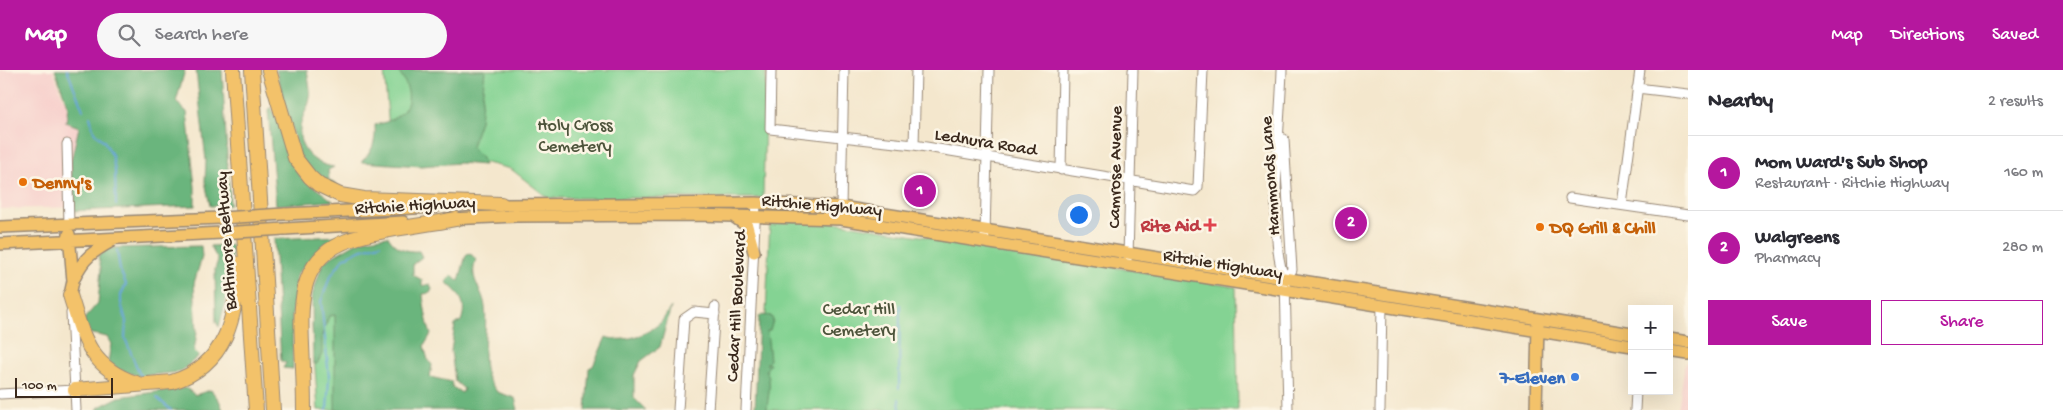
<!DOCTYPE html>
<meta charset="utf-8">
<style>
:root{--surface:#fff;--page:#f7f7f7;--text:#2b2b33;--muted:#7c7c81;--line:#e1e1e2;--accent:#b5179e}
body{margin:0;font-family:"Gochi Hand",sans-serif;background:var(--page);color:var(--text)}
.controls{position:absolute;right:15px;bottom:15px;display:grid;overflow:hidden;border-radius:0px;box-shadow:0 5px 20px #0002}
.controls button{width:45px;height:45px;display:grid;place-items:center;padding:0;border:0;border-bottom:1px solid var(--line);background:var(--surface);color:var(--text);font:25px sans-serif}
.scale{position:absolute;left:15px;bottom:12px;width:98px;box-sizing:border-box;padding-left:5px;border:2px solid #3b2a1e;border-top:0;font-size:14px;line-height:18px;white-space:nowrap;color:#3b2a1e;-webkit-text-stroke:4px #fcf5e5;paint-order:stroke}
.you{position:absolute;left:1078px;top:144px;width:18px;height:18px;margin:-12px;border:4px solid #fff;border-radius:50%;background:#1a73e8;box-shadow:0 0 0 8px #1a73e833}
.badge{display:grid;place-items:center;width:32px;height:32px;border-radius:50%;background:var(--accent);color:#fff;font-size:16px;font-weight:700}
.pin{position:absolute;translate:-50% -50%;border:2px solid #fff;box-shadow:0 1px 5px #0006}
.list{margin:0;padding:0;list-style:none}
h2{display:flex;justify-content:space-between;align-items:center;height:65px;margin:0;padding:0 20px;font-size:21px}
h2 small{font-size:16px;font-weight:400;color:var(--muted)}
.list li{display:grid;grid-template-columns:32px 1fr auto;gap:15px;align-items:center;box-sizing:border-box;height:75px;padding:0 20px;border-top:1px solid var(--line)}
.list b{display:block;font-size:19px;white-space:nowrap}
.list p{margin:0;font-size:16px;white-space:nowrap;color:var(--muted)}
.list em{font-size:16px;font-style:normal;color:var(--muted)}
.actions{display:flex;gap:10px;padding:15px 20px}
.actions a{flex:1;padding:11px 0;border:1px solid var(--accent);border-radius:0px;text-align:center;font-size:18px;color:var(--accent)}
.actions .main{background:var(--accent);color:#fff}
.icon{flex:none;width:28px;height:28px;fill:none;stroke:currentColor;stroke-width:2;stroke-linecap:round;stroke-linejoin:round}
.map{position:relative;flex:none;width:1688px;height:340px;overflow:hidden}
header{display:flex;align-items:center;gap:30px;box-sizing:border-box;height:70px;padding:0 25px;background:var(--accent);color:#fff}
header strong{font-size:24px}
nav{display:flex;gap:28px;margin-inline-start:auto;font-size:18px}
.search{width:350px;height:45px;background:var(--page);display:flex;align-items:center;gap:12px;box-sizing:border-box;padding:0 18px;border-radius:28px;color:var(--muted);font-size:19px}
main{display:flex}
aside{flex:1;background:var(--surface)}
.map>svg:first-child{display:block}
</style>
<header>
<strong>Map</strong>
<div class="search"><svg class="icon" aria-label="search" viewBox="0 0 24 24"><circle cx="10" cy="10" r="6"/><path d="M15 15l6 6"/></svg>Search here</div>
<nav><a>Map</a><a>Directions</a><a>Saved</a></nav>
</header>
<main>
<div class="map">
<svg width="1688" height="340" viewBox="0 0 1688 340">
<rect width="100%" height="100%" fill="#fcf5e5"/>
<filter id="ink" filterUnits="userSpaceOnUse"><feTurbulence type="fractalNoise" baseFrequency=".02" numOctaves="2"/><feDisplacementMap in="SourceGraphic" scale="10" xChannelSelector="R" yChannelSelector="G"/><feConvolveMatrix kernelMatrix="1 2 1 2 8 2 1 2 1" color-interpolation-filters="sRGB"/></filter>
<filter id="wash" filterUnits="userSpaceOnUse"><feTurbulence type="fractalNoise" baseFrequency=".0096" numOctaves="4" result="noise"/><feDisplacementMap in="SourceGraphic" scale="20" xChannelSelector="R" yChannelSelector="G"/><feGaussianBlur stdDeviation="1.12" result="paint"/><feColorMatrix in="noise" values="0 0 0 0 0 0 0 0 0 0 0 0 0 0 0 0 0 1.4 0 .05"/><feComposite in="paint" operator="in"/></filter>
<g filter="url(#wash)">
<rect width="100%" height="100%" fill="#f4e7cd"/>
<path fill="#f7d0cc" d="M0,0h53l11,30 16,23 2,84 -82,2z
M1685,293h3v47h-10z"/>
<path fill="#84d393" stroke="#607e58" d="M384,0h382l-3,128h-215l-37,-29 -103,-25 -17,8z
M770,149l70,4 396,64 2,123h-476z
M328,191l20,149h-30l-6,-84 5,-45z"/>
<path fill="#6bb57d" stroke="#53704e" d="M55,0h130l-9,32 11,10 8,75v19l-124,5v-50l8,-34 -13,-5 2,-16z
M196,0h26l8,135 -20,1 -5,-25 1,-20z
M276,0h31c1,9 4,19 3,27 -1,10 -7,17 -9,26 -6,24 11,41 33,44l-6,3 1,10 9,6 -23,-8 -16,-23z
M397,0h88l-5,51 -9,26 11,11 2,7 -25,-2 -38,3 -60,-4c12,-11 15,-20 14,-37 33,-7 44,-27 22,-55z
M271,37l29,69 33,25 -57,4 -8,-95z
M341,166l-17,8 -27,30 -5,42 1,53 -10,-1 3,-5 -5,-2 -7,-122z
M388,166c8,12 17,16 31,15l3,6 -9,7v11l9,5v6l8,-2 2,5 -2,4 -7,1c0,6 5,35 8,40l-7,12 4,14 4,5 -2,12 22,5v5l10,6 2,-4 -9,-8 -4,-30 4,-26 6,-4c7,-18 -2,-28 -15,-39l6,-7 7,6 7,-26 5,-1 5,6c-8,20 7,28 9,47 3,21 -5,50 2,69 2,6 7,11 10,16l18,6 3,12h-183v-95l-6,1 -7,19v19l-5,10 -4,-1 -1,-67 11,-34 38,-22z
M232,175l-3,43 -10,39 -3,-5 -1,-53 3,-9 -8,-14z
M201,176l1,11 -8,26 3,49 -3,19 5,5 -19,16 -42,4 -20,-7 -10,-7 3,-18 -4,-7 -20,-4 -3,-14 14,-16 3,-34 -3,-13 10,-8z
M671,237l-11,40 -19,14 -7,14v23l12,12h-60l3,-42 4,-2 13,-29c17,7 44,-3 56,-16 3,-4 6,-10 9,-14z
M762,245l9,1 2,4 -3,11h-3l3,29 -4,4h4l-4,6c7,13 1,28 1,40h-12l4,-93z
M186,318l9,7 16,-5 8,10 4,10h-126l2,-3 20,-10z"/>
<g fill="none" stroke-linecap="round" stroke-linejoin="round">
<path stroke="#66a4d8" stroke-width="2" d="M67,0l16,40
M90,47l4,15 10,9 8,14 3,16 1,34
M117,180l3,20 6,14 -5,11v8l5,18 -1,17 14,35 5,6
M899,318l1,-83
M157,328l14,12
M899,329l1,11
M327,340l2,-33 -8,-76 9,-24 13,-18 16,-9 21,-6"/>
</g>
</g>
<g filter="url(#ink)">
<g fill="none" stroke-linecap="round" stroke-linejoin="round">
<g stroke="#988876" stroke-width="11">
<path id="minor" d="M771,0l-1,59 144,16 280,46 4,-4 5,-117
M1282,0c-1,44 -15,176 3,208l3,132
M1637,18l51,6
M1284,69l8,131 -7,8
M67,74l2,81
M914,75l2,-75
M1061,100l2,-100
M1570,128l118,17
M1622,135l18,-135
M841,137l3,-137
M985,166l4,-166
M1128,187l5,-187
M71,243l5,97
M0,324l75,-4
M678,340l6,-91 10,-7 21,2
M708,340l7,-103
M746,340l10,-207
M1380,340l2,-104
M1635,340l1,-19"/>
</g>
<g stroke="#988876" stroke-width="14">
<path id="major" d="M493,135l263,-2 85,4 791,127
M284,144l151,-7
M733,146l14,10 7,26
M449,149l67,-3 179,-1 146,4 791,127
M0,157l221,-9
M285,159l118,-7
M69,164l4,47 -3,14
M0,174l222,-11
M75,207c8,-19 19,-26 37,-36
M1669,269l19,3
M1669,281l19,3
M1536,340l2,-86"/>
</g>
<g stroke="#988876" stroke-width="16">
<path id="highway" d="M233,0l23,340
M252,0l21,340
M269,0l26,88 15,19 9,8 21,10 24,4 137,5
M70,225c13,42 20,73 66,88
M75,320l97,-8c55,-17 65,-66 66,-118
M304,340c0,-22 -1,-43 -2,-65 -2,-46 -2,-89 50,-106 33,-11 70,-13 104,-20"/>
</g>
<use href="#minor" stroke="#fff" stroke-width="9"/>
<use href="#major" stroke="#f3c26a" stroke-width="11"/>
<use href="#highway" stroke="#f3c26a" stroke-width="14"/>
<g stroke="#988876" stroke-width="14" stroke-linecap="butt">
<path id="major-bridge" d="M221,148l63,-4
M222,163l63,-4"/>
</g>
<use href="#major-bridge" stroke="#f3c26a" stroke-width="11"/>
</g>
</g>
<g fill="#e8710a" stroke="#fcf5e5" stroke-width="2">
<circle cx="23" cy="112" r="5"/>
<circle cx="1540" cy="157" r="5"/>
</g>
<path fill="#e0444e" stroke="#fcf5e5" stroke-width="2" d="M1207.5 147.5h5v5h5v5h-5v5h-5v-5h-5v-5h5z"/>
<circle fill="#3f7fe0" stroke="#fcf5e5" stroke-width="2" cx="1575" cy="307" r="5"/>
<g text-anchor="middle" stroke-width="5" stroke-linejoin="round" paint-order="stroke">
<g font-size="18" fill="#4d543b" stroke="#fcf5e5">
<text x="575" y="60">Holy Cross<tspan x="575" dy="21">Cemetery</tspan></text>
<text x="859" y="244">Cedar Hill<tspan x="859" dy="21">Cemetery</tspan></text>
</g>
<g font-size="18" fill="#3b2a1e" stroke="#fcf5e5">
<text transform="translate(986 71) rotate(9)" y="6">Lednura Road</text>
<text transform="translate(1114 97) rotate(-89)" y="6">Camrose Avenue</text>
<text transform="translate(1269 106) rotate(-94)" y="6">Hammonds Lane</text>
<text transform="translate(415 134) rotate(-3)" y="6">Ritchie Highway</text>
<text transform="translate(822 134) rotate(5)" y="6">Ritchie Highway</text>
<text transform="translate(225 171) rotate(-94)" y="6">Baltimore Beltway</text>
<text transform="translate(1223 193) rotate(9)" y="6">Ritchie Highway</text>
<text transform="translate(735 236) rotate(-87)" y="6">Cedar Hill Boulevard</text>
</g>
<g font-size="18" font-weight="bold" fill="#c56008" stroke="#fcf5e5" text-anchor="start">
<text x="33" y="118">Denny's</text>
<text x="1550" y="163">DQ Grill &amp; Chill</text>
</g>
<g font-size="18" font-weight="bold" fill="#be3a42" stroke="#fcf5e5" text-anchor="end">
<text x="1200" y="161">Rite Aid</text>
</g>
<g font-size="18" font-weight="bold" fill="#366cbe" stroke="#fcf5e5" text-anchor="end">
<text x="1565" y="313">7-Eleven</text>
</g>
</g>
</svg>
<div class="controls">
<button>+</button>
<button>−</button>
</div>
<div class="scale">100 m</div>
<div class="you"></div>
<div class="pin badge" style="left:920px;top:121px">1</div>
<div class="pin badge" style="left:1351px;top:153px">2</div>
</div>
<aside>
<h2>Nearby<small>2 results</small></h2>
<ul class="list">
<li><span class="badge">1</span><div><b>Mom Ward's Sub Shop</b><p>Restaurant · Ritchie Highway</p></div><em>160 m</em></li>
<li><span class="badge">2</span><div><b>Walgreens</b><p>Pharmacy</p></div><em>280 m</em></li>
</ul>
<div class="actions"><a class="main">Save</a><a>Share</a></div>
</aside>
</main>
